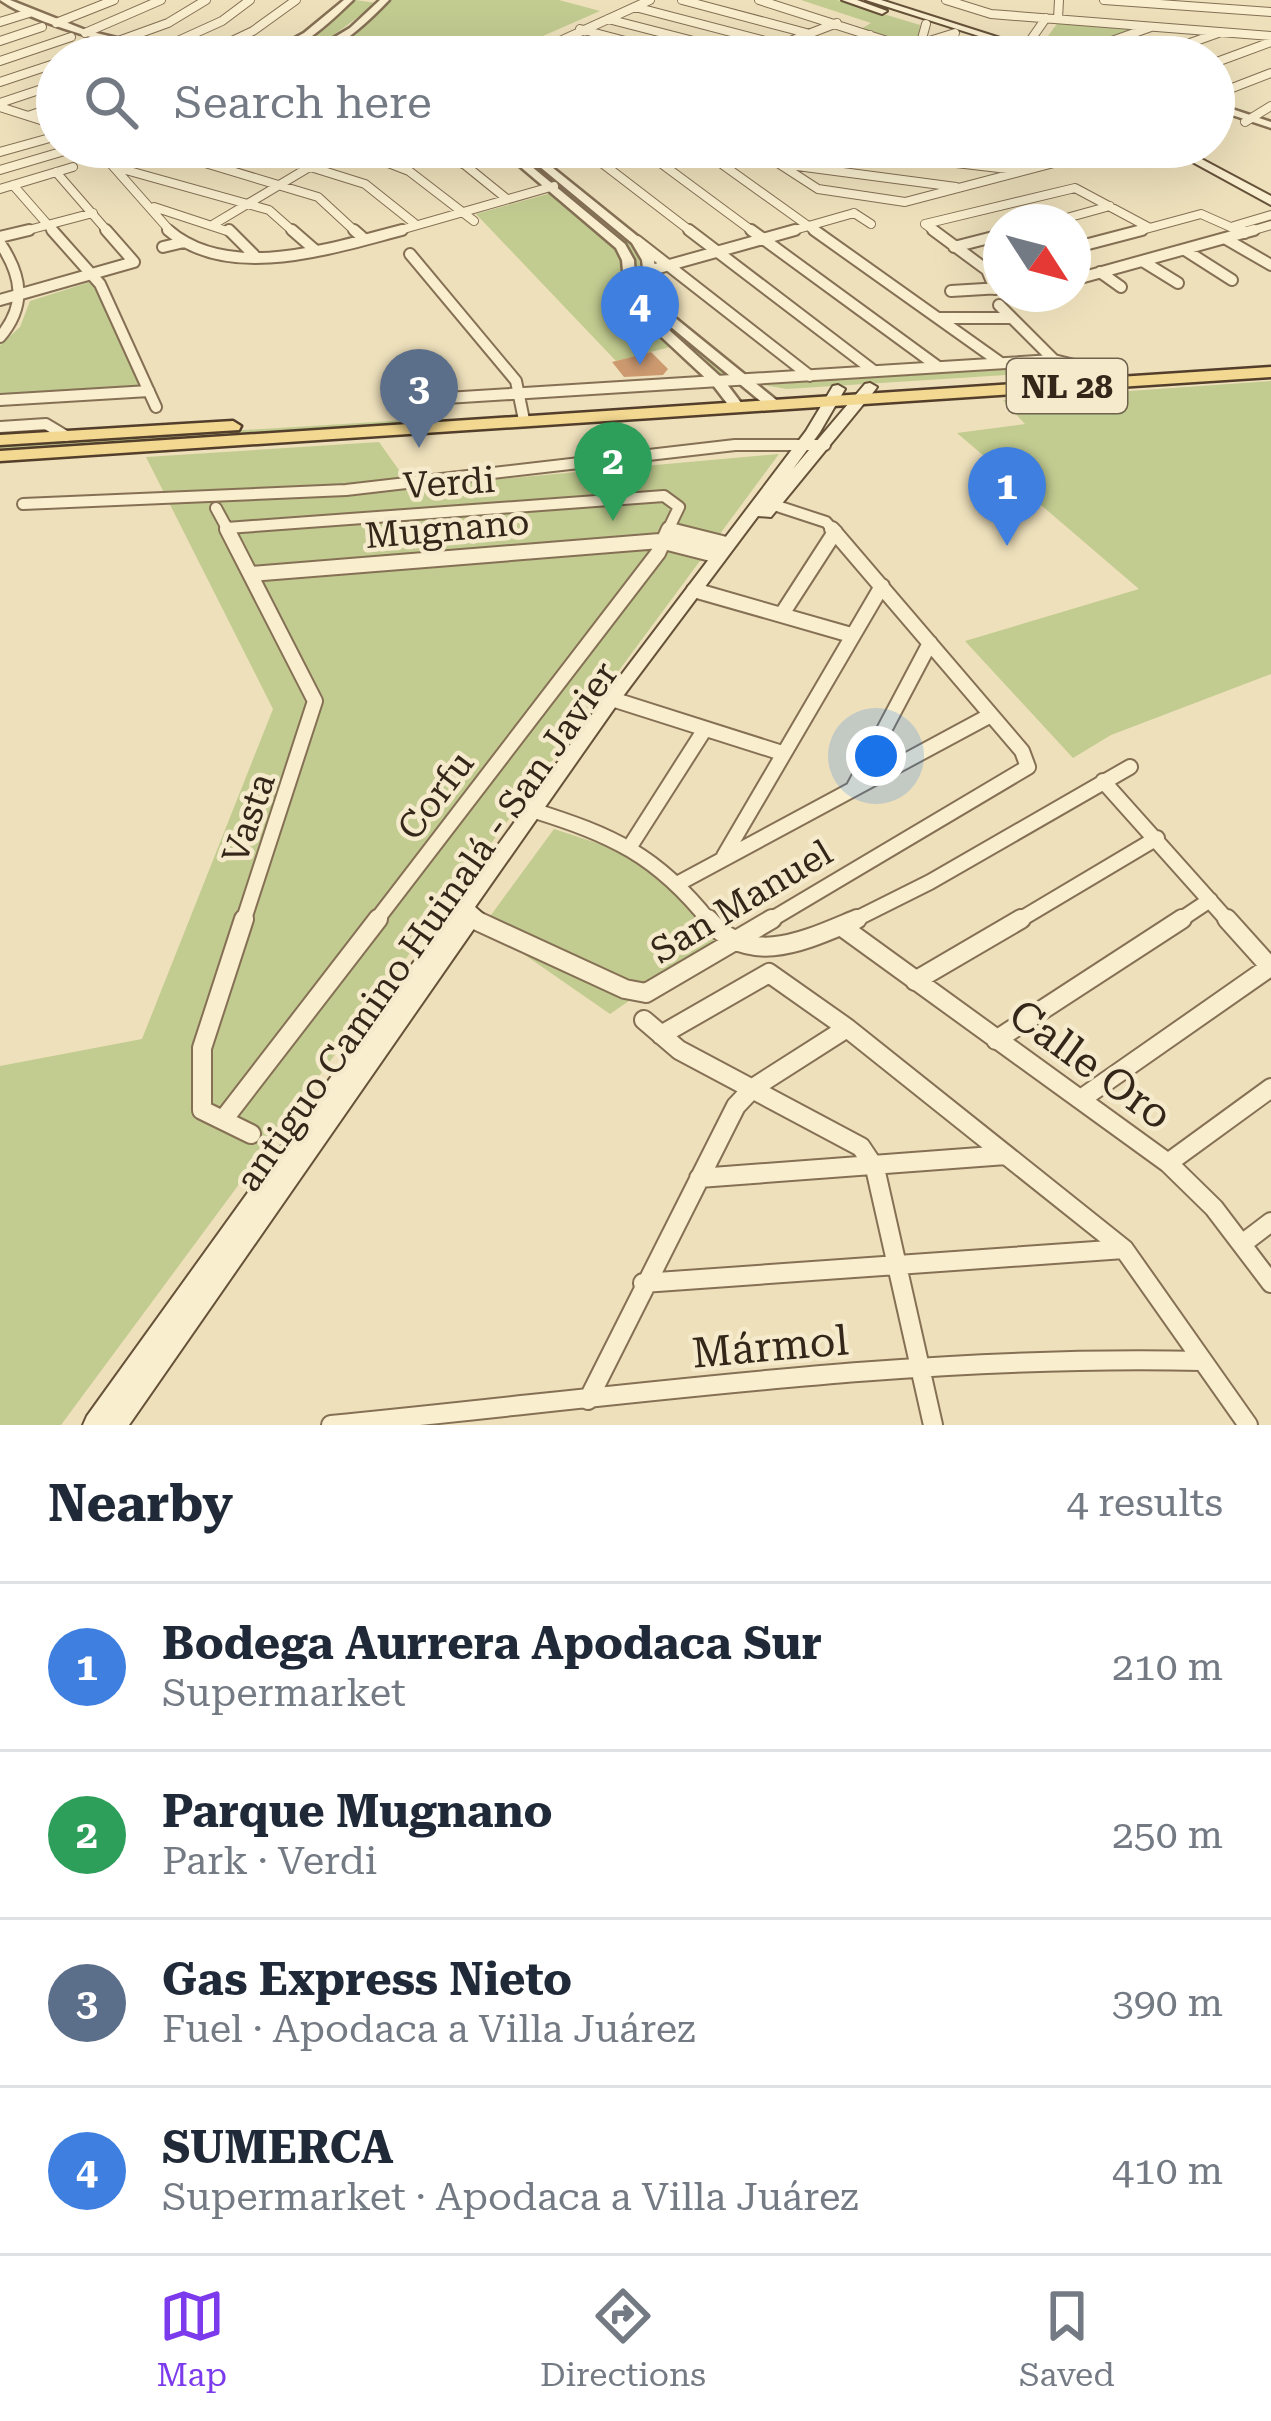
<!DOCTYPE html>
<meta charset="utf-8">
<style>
:root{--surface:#fff;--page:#f6f6f7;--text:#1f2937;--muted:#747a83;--line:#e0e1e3;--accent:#7c3aed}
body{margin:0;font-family:"Roboto Serif",serif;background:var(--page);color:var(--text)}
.compass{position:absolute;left:983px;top:204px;width:108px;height:108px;border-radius:50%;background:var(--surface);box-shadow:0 12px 48px #0002;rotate:126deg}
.you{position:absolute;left:876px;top:756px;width:42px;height:42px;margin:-30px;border:9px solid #fff;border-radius:50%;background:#1a73e8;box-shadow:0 0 0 18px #1a73e833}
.badge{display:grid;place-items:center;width:78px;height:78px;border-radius:50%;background:var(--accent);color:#fff;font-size:39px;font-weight:700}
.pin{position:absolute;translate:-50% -99px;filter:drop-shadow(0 3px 6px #0008)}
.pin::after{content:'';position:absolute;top:63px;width:42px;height:36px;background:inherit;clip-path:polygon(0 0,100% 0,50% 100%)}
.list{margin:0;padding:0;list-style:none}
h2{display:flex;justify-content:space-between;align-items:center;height:156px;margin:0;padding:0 48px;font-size:51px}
h2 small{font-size:39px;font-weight:400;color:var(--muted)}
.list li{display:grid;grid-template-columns:78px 1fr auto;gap:36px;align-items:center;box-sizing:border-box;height:168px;padding:0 48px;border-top:3px solid var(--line)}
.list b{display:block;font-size:45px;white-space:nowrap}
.list p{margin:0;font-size:39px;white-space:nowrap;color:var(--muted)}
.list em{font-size:39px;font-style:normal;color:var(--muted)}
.icon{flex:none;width:66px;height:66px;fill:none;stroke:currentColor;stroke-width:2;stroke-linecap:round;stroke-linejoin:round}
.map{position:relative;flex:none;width:1271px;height:1425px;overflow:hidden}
.search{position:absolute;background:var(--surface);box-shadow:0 12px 48px #0002;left:36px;right:36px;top:36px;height:132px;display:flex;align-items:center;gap:30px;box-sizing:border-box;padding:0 42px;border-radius:66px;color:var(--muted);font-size:45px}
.sheet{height:828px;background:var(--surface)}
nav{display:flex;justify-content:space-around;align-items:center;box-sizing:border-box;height:168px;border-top:3px solid var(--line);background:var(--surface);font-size:33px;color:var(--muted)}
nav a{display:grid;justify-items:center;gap:6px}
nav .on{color:var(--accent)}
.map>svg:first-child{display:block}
</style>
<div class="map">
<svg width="1271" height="1425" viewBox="0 0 1271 1425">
<rect width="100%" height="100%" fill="#eee0bb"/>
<path fill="#c2cb90" d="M355,0l22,3 -73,54h-32z
M390,0h169l41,11 -105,46h-172z
M801,0h36l83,25 -2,22 -57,-18 10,-6z
M1059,21l85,6 -82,27 -22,-7z
M506,147h11l119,98 11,56 82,74 -10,1 -80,-72 -5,-40 -12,-25z
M555,192l66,59 6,54 43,42 -54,14 -140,-147z
M90,282l8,2 43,103 -141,11v-53l20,-18 10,-26z
M1065,364l18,6 -297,19 -22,-4z
M1271,381v293l-160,61 -38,23 -108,-117 174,-52 -182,-156 68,-9 -22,-24z
M440,418l5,6 -445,28v-7z
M379,442l32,45 368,-33 -718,971h-61v-359l142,-27 131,-330 -127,-252z
M554,829l92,30 70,82 -106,73 -127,-88z"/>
<path fill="#cd9a70" d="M651,352l17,17 -5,6 -39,2 -12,-15z"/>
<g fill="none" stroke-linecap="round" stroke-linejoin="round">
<g stroke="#857055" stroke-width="10">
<path id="minor-far3" d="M682,0l128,34
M759,0l178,57
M946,0l45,14 280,22
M1104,0l167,12
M635,7l146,38
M608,19l144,37
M1058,19l1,-19
M0,22l29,-9
M56,23l58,-23
M580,29l106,28
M85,33l76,-33
M0,41l42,-14
M554,43l57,14
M923,43l32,-10
M1025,48l21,-30
M158,50l64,-29 28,-21
M829,53l37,4
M74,57l94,-34 38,-23
M134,57l8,-3
M198,57l55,-26 43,-31
M525,57l125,-57
M749,57l88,-34
M813,57l57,-22
M917,57l9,-33
M1067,57l84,-30
M1151,57l70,-25
M0,61l71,-24
M1214,63l57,-21
M0,82l57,-19
M1214,95l57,-22
M0,103l57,-19
M0,107l47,15
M28,116l29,-10
M1245,122l26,-16
M96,147l76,86
M152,147l166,50 39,36
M247,147l118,37 49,39
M347,147l62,24 65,50
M429,147l36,18 42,34
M581,147l112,86
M639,147l116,86
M698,147l120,86
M753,147l65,42 87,13 210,-55
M819,147l197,23
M987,147l83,10
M0,152l57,-16
M527,164l59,-15
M782,164l174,23
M115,167l154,43 26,23
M0,170l78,-23
M56,172l53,61
M13,185l42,48
M0,189l73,-22
M154,207l79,26
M854,213l17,11
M1052,222l58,-16
M214,224l129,-77
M925,224l150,-36 73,39
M925,224l12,9
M1234,226l37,-11
M17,233l76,-20
M390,233l164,-47
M784,233l70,-20
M1131,233l70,-19 43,19
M1244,233l27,-8"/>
</g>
<g stroke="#857055" stroke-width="14">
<path id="minor-far2" d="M52,230l48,54 56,123
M168,230c61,53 164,18 234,0
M229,230l25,25
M292,230l23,20
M354,230l8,7
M689,230l185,141
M751,230l186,136
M814,230l187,133
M933,230l54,40 8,19
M1237,230l8,3
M0,237l29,-7
M1226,239l45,26
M637,241l173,135
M0,243c22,33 27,62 0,94
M163,247l21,-5
M954,247l47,-12
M1073,248l69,-18
M1185,250l47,30
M410,254l106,127 8,39
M1144,262l34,21
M648,271l147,-41
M1100,272l21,15
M1073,280l181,-50
M951,291l50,-3
M0,300l134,-38 -28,-32
M999,305l55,55 44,11
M939,318h73
M430,399l624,-39
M0,400l149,-9
M0,427l46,-3 20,12
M765,502l61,20 9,10
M23,504l323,-14 389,-45h90
M216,508l13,24
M227,528l437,-32 15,11 -12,25
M670,530l10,2"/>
</g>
<g stroke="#857055" stroke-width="18">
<path id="minor-far1" d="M227,529l88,172 -72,221
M670,530l56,14
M251,574l409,-33 59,15
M694,590l157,45
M782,614l53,-82
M612,699l170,54
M1103,781l126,141
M854,787l76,-144
M532,810c80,25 125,45 178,112
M631,845l74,-116
M724,856l158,-270
M679,883l310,-167
M463,914l16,8
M375,922l283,-369 11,-24
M767,922l261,-155 -6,-16 -190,-222
M850,922l80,-40 200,-115
M1016,922l141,-84
M1177,922l33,-22"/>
</g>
<g stroke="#857055" stroke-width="22">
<path id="minor" d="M244,919l-42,129v62l49,24
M473,919l152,70 21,4 126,-74
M708,919c42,50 98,21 149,0
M1227,919l44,49
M845,929l323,234 46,45 57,75
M915,981l106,-62
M644,1020l35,30 182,97 14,21 58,257
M661,1035l108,-62 78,55 277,221 124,176
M996,1040l186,-121
M1081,1099l189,-132
M223,1120l155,-201
M1168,1163l103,-75
M699,1178l307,-23
M1242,1244l29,-22
M643,1283l481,-34
M588,1400l148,-294 17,-18 94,-60
M331,1425c289,-28 580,-71 871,-64"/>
</g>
<g stroke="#857055" stroke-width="5">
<path id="tertiary" d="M0,0h10l78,31 108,26c-46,0 -161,-32 -196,-57z
M344,0h9c-23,22 -58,57 -93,57l44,-24z
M380,0h9c-20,21 -57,57 -87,57l48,-29z
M1214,103l57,19v6l-57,-19z
M497,147h11l117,97 9,16 2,40 87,79 22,29 -2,3h-10l-20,-26 -87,-81 -4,-44 -6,-12z
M516,147h11l114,92 13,21 4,44 122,99v6h-10l-122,-101 -6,-48 -10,-17z"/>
</g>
<g stroke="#665139" stroke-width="4">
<path id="secondary" d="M842,0h15l30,11 -5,3z
M866,0h15l179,57h-15z
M1165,147h14l92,49v9z
M870,383l7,4 -2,3 -104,127 -13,-1 -140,187 -143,204 8,7 -3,6 -351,505h-46l4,-9 519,-721 200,-264 27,-45 5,-1 7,4 -25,43 -27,37 72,-85z"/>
</g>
<g stroke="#523e2a" stroke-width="5">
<path id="primary" d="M1271,367v10l-1271,84v-10z
M233,421l8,5 -2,4 -239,15v-10z"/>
</g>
<use href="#minor-far3" stroke="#f9eece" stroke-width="8"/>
<use href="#minor-far2" stroke="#f9eece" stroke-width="10"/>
<use href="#minor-far1" stroke="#f9eece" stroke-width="14"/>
<use href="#minor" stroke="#f9eece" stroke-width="18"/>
<use href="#tertiary" fill="#f9eece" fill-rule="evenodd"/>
<use href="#secondary" fill="#f9eece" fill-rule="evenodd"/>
<use href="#primary" fill="#f3d891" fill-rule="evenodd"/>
</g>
<g text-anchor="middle" stroke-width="9" stroke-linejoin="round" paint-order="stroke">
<rect fill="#f5eacb" stroke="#6e624f" stroke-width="3" x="1007" y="359" width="120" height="54" rx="9"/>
<g font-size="33" font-weight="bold" fill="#34271a">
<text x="1067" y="398">NL 28</text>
</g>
<g font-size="36" fill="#34271a" stroke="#f5eacb">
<text transform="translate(449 482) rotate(-4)" y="13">Verdi</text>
<text transform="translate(447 528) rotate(-5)" y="13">Mugnano</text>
<text transform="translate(435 795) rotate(-53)" y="13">Corfu</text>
<text transform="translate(248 818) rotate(-71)" y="13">Vasta</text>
<text transform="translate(741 901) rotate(-31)" y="13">San Manuel</text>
<text transform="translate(426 926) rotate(-55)" y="13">antiguo Camino Huinalá - San Javier</text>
</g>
<g font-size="42" fill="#34271a" stroke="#f5eacb">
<text transform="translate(1091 1064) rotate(36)" y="15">Calle Oro</text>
<text transform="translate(770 1346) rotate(-5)" y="15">Mármol</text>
</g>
</g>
</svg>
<svg class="compass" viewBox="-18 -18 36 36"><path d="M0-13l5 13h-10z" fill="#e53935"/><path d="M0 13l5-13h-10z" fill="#747a83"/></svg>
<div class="you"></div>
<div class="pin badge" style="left:1007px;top:546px;background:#3f7fe0">1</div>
<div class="pin badge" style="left:613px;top:521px;background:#2e9e5b">2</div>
<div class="pin badge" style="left:419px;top:448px;background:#5c6f8a">3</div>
<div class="pin badge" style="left:640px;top:365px;background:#3f7fe0">4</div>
<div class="search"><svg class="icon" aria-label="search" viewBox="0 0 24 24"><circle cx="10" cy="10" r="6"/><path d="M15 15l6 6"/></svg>Search here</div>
</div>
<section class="sheet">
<h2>Nearby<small>4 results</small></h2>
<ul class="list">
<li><span class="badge" style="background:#3f7fe0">1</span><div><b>Bodega Aurrera Apodaca Sur</b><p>Supermarket</p></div><em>210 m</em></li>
<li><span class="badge" style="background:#2e9e5b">2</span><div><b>Parque Mugnano</b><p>Park · Verdi</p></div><em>250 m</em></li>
<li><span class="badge" style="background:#5c6f8a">3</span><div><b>Gas Express Nieto</b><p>Fuel · Apodaca a Villa Juárez</p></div><em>390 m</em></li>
<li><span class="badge" style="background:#3f7fe0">4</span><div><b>SUMERCA</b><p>Supermarket · Apodaca a Villa Juárez</p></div><em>410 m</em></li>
</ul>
</section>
<nav>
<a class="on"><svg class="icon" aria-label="map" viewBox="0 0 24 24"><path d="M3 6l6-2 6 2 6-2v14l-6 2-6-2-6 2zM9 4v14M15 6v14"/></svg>Map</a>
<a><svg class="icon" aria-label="directions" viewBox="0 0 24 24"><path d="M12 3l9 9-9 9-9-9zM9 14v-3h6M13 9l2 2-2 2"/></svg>Directions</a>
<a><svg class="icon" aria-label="saved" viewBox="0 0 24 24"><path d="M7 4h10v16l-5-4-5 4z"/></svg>Saved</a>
</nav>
